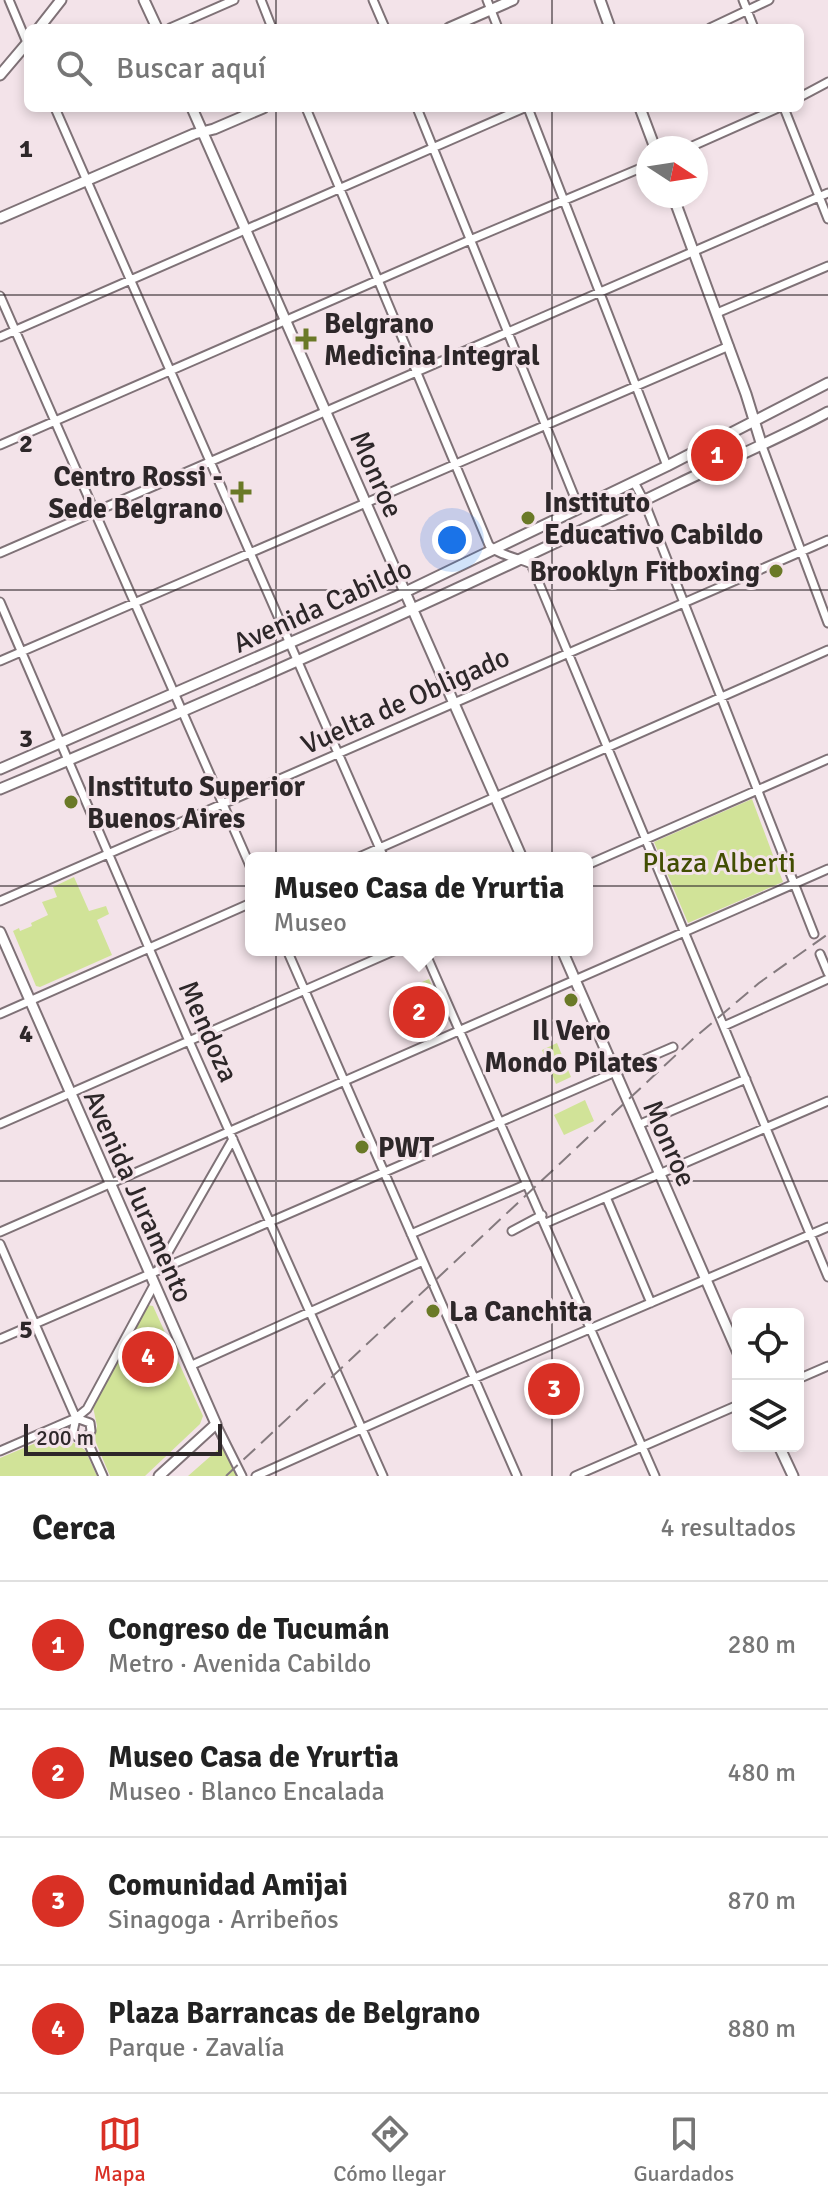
<!DOCTYPE html>
<html lang="es">
<meta charset="utf-8">
<style>
:root{--surface:#fff;--page:#f6f6f6;--text:#222;--muted:#767676;--line:#e0e0e0;--accent:#d93025}
body{margin:0;font-family:Signika,sans-serif;background:var(--page);color:var(--text)}
.controls{position:absolute;right:24px;bottom:24px;display:grid;overflow:hidden;border-radius:12px;box-shadow:0 4px 12px #0003}
.controls button{width:72px;height:72px;display:grid;place-items:center;padding:0;border:0;border-bottom:2px solid var(--line);background:var(--surface);color:var(--text);font:40px sans-serif}
.compass{position:absolute;left:636px;top:136px;width:72px;height:72px;border-radius:50%;background:var(--surface);box-shadow:0 4px 12px #0003;rotate:102deg}
.scale{position:absolute;left:24px;bottom:20px;width:198px;box-sizing:border-box;padding-left:8px;border:4px solid #2d2729;border-top:0;font-size:22px;line-height:28px;white-space:nowrap;color:#2d2729;-webkit-text-stroke:6px #f3e3e9;paint-order:stroke}
.you{position:absolute;left:452px;top:540px;width:28px;height:28px;margin:-20px;border:6px solid #fff;border-radius:50%;background:#1a73e8;box-shadow:0 0 0 12px #1a73e833}
.badge{display:grid;place-items:center;width:52px;height:52px;border-radius:50%;background:var(--accent);color:#fff;font-size:26px;font-weight:700}
.pin{position:absolute;translate:-50% -50%;border:4px solid #fff;box-shadow:0 2px 8px #0006}
.popup{position:absolute;left:245px;top:852px;width:348px;height:104px;box-sizing:border-box;display:grid;place-content:center;border-radius:12px;background:var(--surface);filter:drop-shadow(0 2px 6px #0005);font-size:26px;white-space:nowrap;color:var(--muted)}
.popup b{font-size:30px;color:var(--text)}
.popup::after{content:'';position:absolute;left:50%;top:100%;margin-left:-16px;border:16px solid transparent;border-top-color:var(--surface)}
.list{margin:0;padding:0;list-style:none}
h2{display:flex;justify-content:space-between;align-items:center;height:104px;margin:0;padding:0 32px;font-size:34px}
h2 small{font-size:26px;font-weight:400;color:var(--muted)}
.list li{display:grid;grid-template-columns:52px 1fr auto;gap:24px;align-items:center;box-sizing:border-box;height:128px;padding:0 32px;border-top:2px solid var(--line)}
.list b{display:block;font-size:30px;white-space:nowrap}
.list p{margin:0;font-size:26px;white-space:nowrap;color:var(--muted)}
.list em{font-size:26px;font-style:normal;color:var(--muted)}
.icon{flex:none;width:44px;height:44px;fill:none;stroke:currentColor;stroke-width:2;stroke-linecap:round;stroke-linejoin:round}
.map{position:relative;flex:none;width:828px;height:1476px;overflow:hidden}
.search{position:absolute;background:var(--surface);box-shadow:0 4px 12px #0003;left:24px;right:24px;top:24px;height:88px;display:flex;align-items:center;gap:20px;box-sizing:border-box;padding:0 28px;border-radius:12px;color:var(--muted);font-size:30px}
.sheet{height:616px;background:var(--surface)}
nav{display:flex;justify-content:space-around;align-items:center;box-sizing:border-box;height:112px;border-top:2px solid var(--line);background:var(--surface);font-size:22px;color:var(--muted)}
nav a{display:grid;justify-items:center;gap:4px}
nav .on{color:var(--accent)}
.map>svg:first-child{display:block}
</style>
<div class="map">
<svg width="828" height="1476" viewBox="0 0 828 1476">
<rect width="100%" height="100%" fill="#f3e3e9"/>
<path fill="#d1e398" d="M752,799l31,83 -95,41 -34,-81z
M74,877l15,34 17,-5 3,8 -12,6 15,35 -72,32 -4,-1 -23,-55 6,-3 1,3 12,-5 -1,-3 17,-8 -6,-13 15,-5 -4,-10z
M429,979l13,29 -5,3 3,7 -9,4 -3,-8 -7,3 2,5 -7,3 -6,-14 -13,6 -5,-11 20,-9 -4,-9z
M557,1043l14,34 -15,7 -14,-34z
M585,1100l9,21 -30,14 -10,-20z
M147,1305l6,1 50,110 -3,8 -55,52h-35l-16,-38 3,-12 -4,-19z
M64,1431l7,10 14,9 12,26h-97v-18z
M224,1446l16,30h-52l33,-29z"/>
<g fill="none" stroke-linecap="round" stroke-linejoin="round">
<g stroke="#7f7277" stroke-width="11">
<path id="minor" d="M9,0l19,45
M261,0l11,28
M373,0l12,28
M487,0l11,28
M743,0l11,28
M170,28l64,-28
M710,28l59,-28
M800,97l28,-15
M55,108l329,750
M306,108l183,437c8,10 30,13 42,19l297,713
M417,108l162,400
M528,108l139,358
M784,108l44,111
M688,148l90,-40
M0,296l251,572
M717,313l111,-47
M0,337l524,-229
M0,445l470,-205 178,-75
M762,446l66,177
M634,482l10,19 170,433
M0,553l828,-360
M0,602l189,439 194,435
M0,661l729,-315
M357,858l471,-208
M587,865l241,-106
M0,901l828,-361
M287,950l230,526
M424,950l231,526
M820,954l8,19
M0,1014l251,-111
M724,1026l104,-47
M0,1124l396,-174
M638,1125l108,-46
M606,1197l45,106
M546,1223l282,-122
M512,1231l30,-16
M0,1232l828,-363
M411,1234l116,-50
M0,1244l76,174 -3,14 4,5 9,1 17,38
M159,1268l74,-129
M0,1339l673,-292
M190,1366l233,-105
M798,1379l30,-13
M76,1418l14,5 1,8 -5,7
M216,1424l26,52
M0,1451l76,-33 11,-9 67,-124
M256,1476l219,-98 353,-151
M575,1476l163,-71"/>
</g>
<g stroke="#7f7277" stroke-width="13">
<path id="major" d="M144,0l13,28
M600,0l10,28
M39,28l22,-28
M449,28l64,-28
M0,75l28,-33
M192,108l330,750
M640,108l15,40
M673,196l73,198 16,52
M0,218l194,-84 20,-5 49,-21
M0,769l395,-172 272,-131 161,-83
M0,789c230,-96 456,-197 680,-306 50,-24 100,-45 148,-71
M0,932l216,492 -57,52
M562,950l176,403
M779,1446l14,30"/>
</g>
<use href="#minor" stroke="#fff" stroke-width="7"/>
<use href="#major" stroke="#fff" stroke-width="9"/>
<path stroke="#847a7e" stroke-width="2" stroke-dasharray="16 8" stroke-linecap="butt" d="M226,1476l467,-437 66,-56 69,-49"/>
</g>
<path fill="none" stroke="#2d2729" stroke-width="2" stroke-opacity="0.55" d="M276,0v28M552,0v28M276,108v1368M552,108v1368M0,295h828M0,590h828M0,886h828M0,1181h828"/>
<g fill="#6a7927" stroke="#f3e3e9" stroke-width="3">
<path d="M302 327h8v8h8v8h-8v8h-8v-8h-8v-8h8z"/>
<path d="M237 480h8v8h8v8h-8v8h-8v-8h-8v-8h8z"/>
<circle cx="528" cy="518" r="8"/>
<circle cx="776" cy="571" r="8"/>
<circle cx="71" cy="802" r="8"/>
<circle cx="571" cy="1000" r="8"/>
<circle cx="362" cy="1147" r="8"/>
<circle cx="433" cy="1311" r="8"/>
</g>
<g text-anchor="middle" stroke-width="6" stroke-linejoin="round" paint-order="stroke">
<g font-size="28" font-weight="bold" fill="#2d2729" stroke="#f3e3e9" text-anchor="start">
<text x="324" y="333">Belgrano<tspan x="324" dy="32">Medicina Integral</tspan></text>
<text x="223" y="486" text-anchor="end">Centro Rossi -<tspan x="223" dy="32">Sede Belgrano</tspan></text>
<text x="544" y="512">Instituto<tspan x="544" dy="32">Educativo Cabildo</tspan></text>
<text x="760" y="581" text-anchor="end">Brooklyn Fitboxing</text>
<text x="87" y="796">Instituto Superior<tspan x="87" dy="32">Buenos Aires</tspan></text>
<text x="571" y="1040" text-anchor="middle">Il Vero<tspan x="571" dy="32">Mondo Pilates</tspan></text>
<text x="378" y="1157">PWT</text>
<text x="449" y="1321">La Canchita</text>
</g>
<g font-size="28" fill="#2d2729" stroke="#f3e3e9">
<text transform="translate(377 474) rotate(66)" y="10">Monroe</text>
<text transform="translate(322 605) rotate(-24)" y="10">Avenida Cabildo</text>
<text transform="translate(405 700) rotate(-24)" y="10">Vuelta de Obligado</text>
<text transform="translate(209 1031) rotate(66)" y="10">Mendoza</text>
<text transform="translate(670 1143) rotate(66)" y="10">Monroe</text>
<text transform="translate(139 1196) rotate(66)" y="10">Avenida Juramento</text>
</g>
<g font-size="28" fill="#424e02" stroke="#f3e3e9">
<text x="719" y="872">Plaza Alberti</text>
</g>
</g>
<g font-size="26" text-anchor="middle" font-weight="bold" fill="#2d2729" stroke="#f3e3e9" stroke-width="6" stroke-linejoin="round" paint-order="stroke">
<text x="26" y="157">1</text>
<text x="26" y="452">2</text>
<text x="26" y="747">3</text>
<text x="26" y="1042">4</text>
<text x="26" y="1338">5</text>
</g>
</svg>
<div class="controls">
<button><svg class="icon" aria-label="locate" viewBox="0 0 24 24"><circle cx="12" cy="12" r="6"/><path d="M12 2v4M12 18v4M2 12h4M18 12h4"/></svg></button>
<button><svg class="icon" aria-label="layers" viewBox="0 0 24 24"><path d="M12 4l9 5-9 5-9-5zM3 14l9 5 9-5"/></svg></button>
</div>
<svg class="compass" viewBox="-18 -18 36 36"><path d="M0-13l5 13h-10z" fill="#e53935"/><path d="M0 13l5-13h-10z" fill="#767676"/></svg>
<div class="scale">200 m</div>
<div class="you"></div>
<div class="pin badge" style="left:717px;top:455px">1</div>
<div class="pin badge" style="left:419px;top:1012px">2</div>
<div class="popup"><b>Museo Casa de Yrurtia</b>Museo</div>
<div class="pin badge" style="left:554px;top:1389px">3</div>
<div class="pin badge" style="left:148px;top:1357px">4</div>
<div class="search"><svg class="icon" aria-label="search" viewBox="0 0 24 24"><circle cx="10" cy="10" r="6"/><path d="M15 15l6 6"/></svg>Buscar aquí</div>
</div>
<section class="sheet">
<h2>Cerca<small>4 resultados</small></h2>
<ul class="list">
<li><span class="badge">1</span><div><b>Congreso de Tucumán</b><p>Metro · Avenida Cabildo</p></div><em>280 m</em></li>
<li><span class="badge">2</span><div><b>Museo Casa de Yrurtia</b><p>Museo · Blanco Encalada</p></div><em>480 m</em></li>
<li><span class="badge">3</span><div><b>Comunidad Amijai</b><p>Sinagoga · Arribeños</p></div><em>870 m</em></li>
<li><span class="badge">4</span><div><b>Plaza Barrancas de Belgrano</b><p>Parque · Zavalía</p></div><em>880 m</em></li>
</ul>
</section>
<nav>
<a class="on"><svg class="icon" aria-label="map" viewBox="0 0 24 24"><path d="M3 6l6-2 6 2 6-2v14l-6 2-6-2-6 2zM9 4v14M15 6v14"/></svg>Mapa</a>
<a><svg class="icon" aria-label="directions" viewBox="0 0 24 24"><path d="M12 3l9 9-9 9-9-9zM9 14v-3h6M13 9l2 2-2 2"/></svg>Cómo llegar</a>
<a><svg class="icon" aria-label="saved" viewBox="0 0 24 24"><path d="M7 4h10v16l-5-4-5 4z"/></svg>Guardados</a>
</nav>
